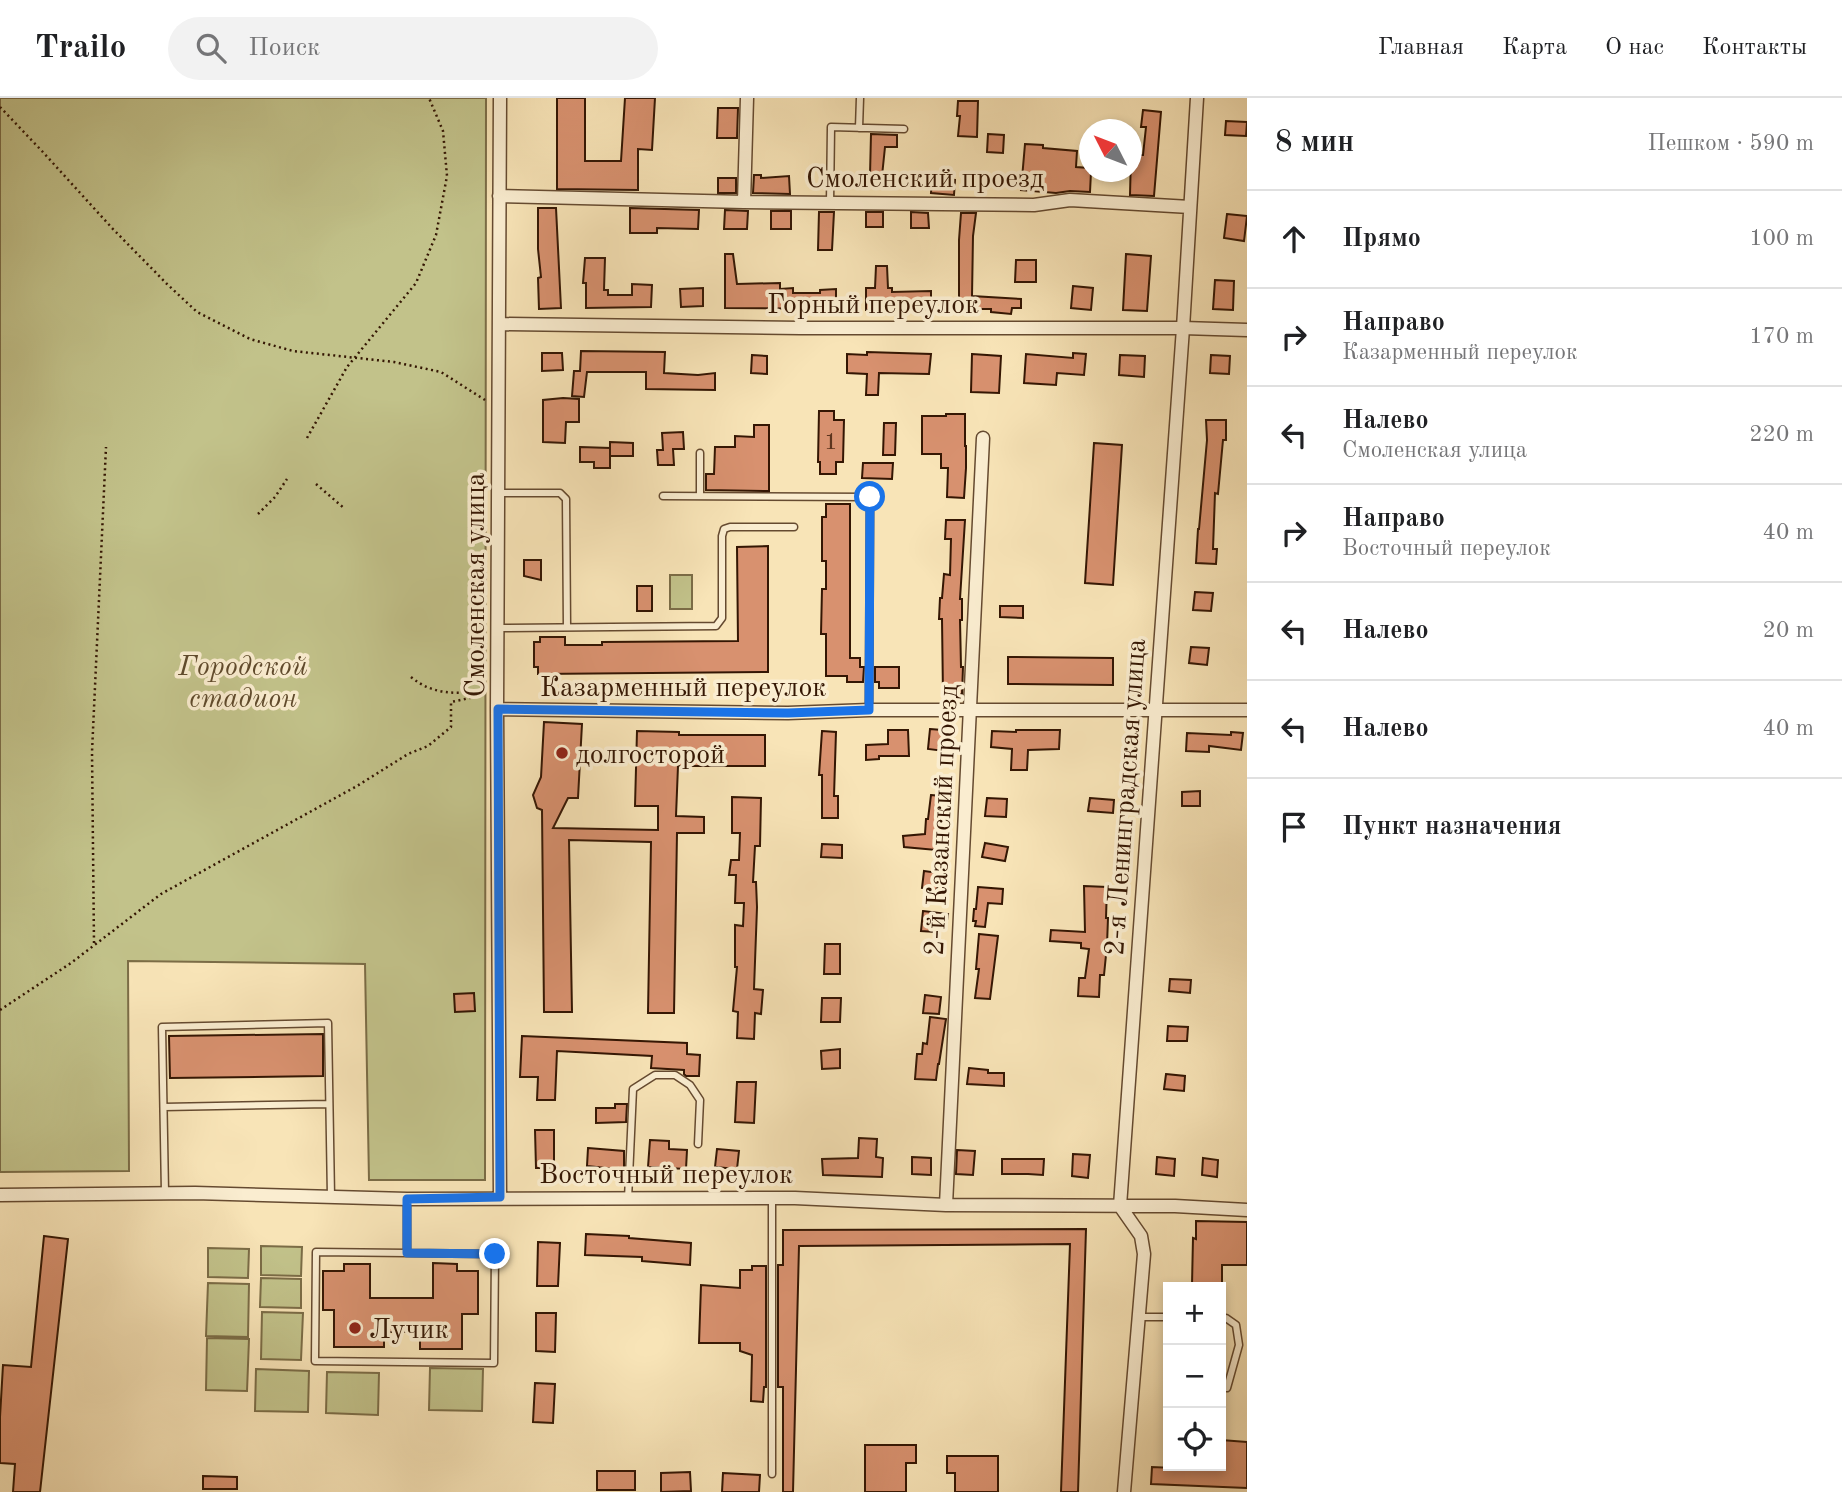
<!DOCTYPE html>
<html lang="ru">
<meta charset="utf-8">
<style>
:root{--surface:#fff;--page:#f2f2f2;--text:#202124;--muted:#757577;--line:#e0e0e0}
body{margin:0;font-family:"Old Standard TT",serif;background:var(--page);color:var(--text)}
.controls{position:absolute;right:21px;bottom:21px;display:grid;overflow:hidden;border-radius:0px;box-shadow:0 4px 10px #0003}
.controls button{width:63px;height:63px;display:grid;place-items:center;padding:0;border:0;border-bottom:2px solid var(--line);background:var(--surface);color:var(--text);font:35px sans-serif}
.compass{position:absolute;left:1079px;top:21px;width:63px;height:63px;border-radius:50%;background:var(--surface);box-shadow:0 4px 10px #0003;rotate:312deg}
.stop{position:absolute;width:21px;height:21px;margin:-16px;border:5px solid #1a73e8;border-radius:50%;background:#fff}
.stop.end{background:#1a73e8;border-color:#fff;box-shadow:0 2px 7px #0008}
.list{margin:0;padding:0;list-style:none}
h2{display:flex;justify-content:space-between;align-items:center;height:91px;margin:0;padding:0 28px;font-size:30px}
h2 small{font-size:23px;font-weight:400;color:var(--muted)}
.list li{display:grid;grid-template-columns:46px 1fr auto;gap:21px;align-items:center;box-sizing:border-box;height:98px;padding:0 28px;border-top:2px solid var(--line)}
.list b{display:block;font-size:26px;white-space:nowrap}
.list p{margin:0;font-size:23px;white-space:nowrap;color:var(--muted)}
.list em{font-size:23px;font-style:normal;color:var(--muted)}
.icon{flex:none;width:38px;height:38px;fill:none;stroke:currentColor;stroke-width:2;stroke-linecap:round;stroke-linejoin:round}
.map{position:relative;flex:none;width:1247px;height:1394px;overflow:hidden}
header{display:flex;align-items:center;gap:42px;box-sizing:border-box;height:98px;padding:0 35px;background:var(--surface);border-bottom:2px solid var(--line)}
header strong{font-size:33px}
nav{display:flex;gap:38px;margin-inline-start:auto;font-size:24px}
.search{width:490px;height:63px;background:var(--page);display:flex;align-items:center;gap:18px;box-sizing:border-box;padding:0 24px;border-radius:38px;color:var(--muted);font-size:26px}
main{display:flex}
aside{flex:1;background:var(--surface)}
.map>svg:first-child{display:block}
</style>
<header>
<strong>Trailo</strong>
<div class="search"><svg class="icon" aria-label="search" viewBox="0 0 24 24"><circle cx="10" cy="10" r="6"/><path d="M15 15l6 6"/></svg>Поиск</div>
<nav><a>Главная</a><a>Карта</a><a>О нас</a><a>Контакты</a></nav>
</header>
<main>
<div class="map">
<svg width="1247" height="1394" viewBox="0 0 1247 1394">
<rect width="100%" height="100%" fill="#f8e4b7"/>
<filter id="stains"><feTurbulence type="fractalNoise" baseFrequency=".00286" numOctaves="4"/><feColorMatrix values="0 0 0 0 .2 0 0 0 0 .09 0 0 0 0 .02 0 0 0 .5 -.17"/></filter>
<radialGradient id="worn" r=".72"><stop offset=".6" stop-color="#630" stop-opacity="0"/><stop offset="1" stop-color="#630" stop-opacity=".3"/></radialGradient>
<path fill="#c2c28a" stroke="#7b6c46" stroke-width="2" d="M0,0h486l-1,1082h-116l-4,-216 -237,-3 1,210 -129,1z
M670,477h22v34h-22z
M261,1148l41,1 -1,29 -40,-1z
M208,1150l41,1 -1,29 -40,-1z
M261,1180l40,1v29l-41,-1z
M208,1185l41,1 -1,53 -42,-1z
M262,1214l41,1 -2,47 -40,-1z
M207,1240l42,1 -2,52 -41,-1z
M430,1270l53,1 -1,42 -53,-1z
M256,1271l53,2 -1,41 -53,-1z
M327,1274l52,1 -1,42 -52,-2z"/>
<path fill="#d8916f" stroke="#341603" stroke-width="2" d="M557,0h28v63h36l4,-63h30l-3,52 -14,-1v41l-81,-1z
M958,3h20l-1,36 -19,-1 2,-20h-3z
M718,10h20l-1,30h-20z
M1143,12l18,2 -7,84 -24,-1 1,-40h12l3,-28h-5z
M1226,23l21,1 -1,14 -21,-1z
M871,36l26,1v12h-12l-3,29 -12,-1z
M988,36l16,1 -1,18 -16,-1z
M1025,46l18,1v3l34,3 -1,16 13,1v4h2l-1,20 -20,-1 -14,2 -35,-3z
M754,77h7v3l28,-2 1,18 -37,-1z
M718,80h18v15h-18z
M932,80l23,2 -1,15 -23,-2z
M538,110h18l5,100 -22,1 -1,-31 3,-1 -3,-28z
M630,110l69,2 -1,19 -41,-1v5h-27z
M725,112l23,1 -1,18h-23z
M771,113h20v18h-20z
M819,114h15l-2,38h-14z
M866,114h17v15h-17z
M911,114l17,1 1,15h-18z
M961,115h15l-3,23 -1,60 49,3v9h-9l-1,6 -20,-2v-3h-32v-69z
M1227,116l20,2 -3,25 -20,-3z
M725,156h8l4,30 43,-1v6l13,-1v5h27v-3l16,-1v20l-111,-1z
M1126,156l25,2 -4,55 -24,-1z
M585,160h20l-1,32h4v5h24v-11l20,1 -1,22 -65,1v-25h-3z
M1016,162h20v22h-21z
M876,168h11l1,22h4v4l39,-1v18l-65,1v-22h9z
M1215,182l19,1 -1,29 -20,-1z
M1073,188l20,2 -2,22 -20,-2z
M703,190v18l-22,1 -1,-18z
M581,253l84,1 -1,21 34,2 17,-2v17l-69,-1v-17h-59l-3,25 -12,-1 2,-25h6z
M867,254l64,2 -2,20 -50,-1 -1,22h-12l1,-21 -20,-1v-19l20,1z
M542,255h20l1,17 -21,1z
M1073,255l13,1 -2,21 -27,-2 -1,12 -32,-2 2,-29 47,4z
M972,256l29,2 -2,37 -28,-1z
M752,257l15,1v18l-16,-1z
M1120,257l25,1 -1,21 -25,-2z
M1211,257l19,1 -1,18 -19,-1z
M563,300l16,1v23h-13l-1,21 -22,-1v-42z
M819,313h15v9h10l-1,42h-7v12h-16v-12h-2z
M946,316h19v32h1v22l-2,30 -17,-1 1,-29h-7v-14h-19v-38h24z
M1206,322h20v20h-3l-5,54 -3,-1 -2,56h4l-1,15 -20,-1 2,-34h1l8,-89z
M884,325h12l-1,32h-12z
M754,327h15v66l-63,-1v-16h8l1,-27h20v-11l19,1z
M683,334l1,17h-11l1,16h-16l-1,-15h6l-1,-17z
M610,344l23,1v13h-23z
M1094,345l28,2 -9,140 -28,-2z
M580,349l30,1v20h-16v-6h-14z
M863,365h30l-1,16 -30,-1z
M826,406h24v154h10v9h4l-1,15h-16v-6h-21v-42h-5l1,-45h4v-28h-4v-44h4z
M946,422h19l-5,79h2v21h-2l1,47h2l-1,27 -19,1 -1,-76h-3l1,-21h2l2,-24 6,1 1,-36h-6z
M768,448v126l-230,2v-7h-4v-25h6v-5h25v8h37v-3l136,-1 -1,-94z
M524,462h17v20l-17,-4z
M637,488h15v25h-15z
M1195,494l18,1 -2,18 -18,-1z
M1000,508h23v12l-23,-1z
M1191,549l18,1 -2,17 -18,-2z
M1008,559l105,1v27l-105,-1z
M875,569h24v21h-20v-6h-4z
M544,624l38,2 -4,74h-10l-15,30 105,2v-24h-23l2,-75 42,1v3h86v31h-87l-2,50 28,1v16h-27l-3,180h-26l3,-171 -82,-2 3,172h-28l-2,-202 -5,-2 -4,-13 8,-18z
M930,631l24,2 -2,21 -24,-3z
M888,632h20l1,26h-30v3l-13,1v-15l22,-1z
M1016,632h44l-1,19 -31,1 -1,20h-16l1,-21 -21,-2 1,-16 24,1z
M822,633l14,1 -2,64h4v22h-16v-43h-3z
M1231,634l12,1 -2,17 -32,-4v6l-23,-1 1,-18 44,2z
M1200,693v15h-18v-14z
M931,697l21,2 -5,54 -43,-4 -1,-11 22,-2 1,-15h2z
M732,699l29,1 -1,48h-5l-2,36h3l1,25 -3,82 9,1 -2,24 -6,-1 -1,26 -17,-1 1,-26 -5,-1 4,-44h-2v-42l8,1 1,-23h-9l1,-28h-7l2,-15h8l1,-27h-8z
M987,700l20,1 -1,18 -21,-1z
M1090,700l24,2 -1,13 -25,-2z
M985,745l23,4 -3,14 -23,-4z
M822,746l20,1v13l-21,-1z
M924,773l15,2 -2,17 -15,-2z
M1084,788l23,1 -1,31h2l-1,27 -3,30h-4l-1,22 -21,-1 1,-18h6l4,-29 -8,-1v-5l-31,-2 1,-11 34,2z
M978,789l25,2 -1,15 -14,-1 -3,24 -10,-1 1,-5h-3l1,-12h2z
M923,813l25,3 -2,13 -9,-1 -1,6 -15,-1z
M979,836l19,2 -8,63 -15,-1 4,-29h-3z
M825,846h15v30h-16z
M1170,881l21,1 -1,13 -21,-2z
M474,895l1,18 -20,1 -1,-18z
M925,897l16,2 -2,17 -16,-1z
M822,900h19l-1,24h-19z
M930,919l16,2 -7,45h-1l-2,16 -21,-1 2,-25h5l1,-11 4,1z
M1168,928l20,1 -1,14h-20z
M323,936v42l-153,2 -1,-42z
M522,938l165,7v11l13,1 -1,21h-13l-2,-2v-4l-33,-2 1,-12 -95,-5 -2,49h-18l1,-23h-18z
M840,951v19l-18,1 -1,-18z
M969,970l19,2v3h16v13l-37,-2z
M1166,976l19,2 -1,15 -20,-2z
M737,984h19l-2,41 -19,-1z
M615,1006h12l-1,18 -30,1v-15h19z
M535,1032h19v38h-18z
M859,1040l18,1 -1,18 7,1 -1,19 -59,-2 -1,-16 36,-1z
M650,1042l19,1v8l18,1 -1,19 -38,-2z
M588,1050l36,3v19l-37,-4z
M717,1051l22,2 -2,18 -22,-2z
M957,1052l18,1 -2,24 -17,-1z
M1073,1056l17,1 -2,23 -16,-2z
M912,1059l19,1v17l-19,-1z
M1157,1059l18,2 -1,17 -18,-2z
M1203,1060l15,2 -1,17 -15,-2z
M1002,1061h42l-1,16 -15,-1h-26z
M1196,1123l51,1v43h-25v20h-30l1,-47 3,1z
M1086,1131l-8,263h-17l9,-248 -271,2 -6,246h-10v-105h-5v-122h5v-35z
M586,1136l43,2v2l62,5 -1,22 -48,-4v-4l-57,-2z
M44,1138l24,3 -28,253h-27l2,-28 -15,-1v-46l3,-52 28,2z
M538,1144l22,1 -2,43h-21z
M433,1165l24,1v7h21v43h-16v35h-42v-17h-36v15h-50v-37h-11v-39h21v-7h26v34h63z
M752,1168h14v121h-2l-1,15 -12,-1 1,-46 -12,-4v-8h-41l2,-58 39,3v-18h12z
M536,1215h20l-1,39 -19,-1z
M535,1285l20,1 -2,39 -20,-1z
M1221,1342l26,2v46l-96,-4 1,-17 69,3z
M865,1347h51v18h-10v29h-41z
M947,1358h51v36h-43v-19h-8z
M597,1373h38v19h-38z
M690,1374l1,19 -30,1v-19z
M723,1375l37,2 -1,17h-37z
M203,1378l34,1v12h-34z"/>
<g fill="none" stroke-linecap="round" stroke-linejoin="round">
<g stroke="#654a30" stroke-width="9">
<path id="service" d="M859,30l1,-30
M830,105l1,-76 73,2
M499,395h61l6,6 1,128
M663,398l207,1 -1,213
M700,398v-43
M498,530l218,-2 6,-8v-82l2,-7 6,-2h64
M164,1009l165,-3
M165,1095l-3,-166 166,-4 3,174
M628,1101l5,-110 22,-14h20l15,10 10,15 -2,44
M407,1155l-91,-1 -1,109 179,2 1,-109 -88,-1v-54
M1139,1219h29
M1221,1220h5l10,7 3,20 -12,43
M772,1376v-276"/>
</g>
<g stroke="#654a30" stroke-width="15">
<path id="minor" d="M500,0l-3,611 3,488
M499,98l245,6 290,3 36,-5 120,7
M744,104l3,-104
M500,226l301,4h382l64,2
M497,611l291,4 81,-3h378
M0,1097l195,-2 212,6 388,-1 151,7 229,1 72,4
M946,1107l37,-767
M1124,1394l20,-238 -3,-18 -21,-30 63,-878 14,-230"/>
</g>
<path stroke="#341603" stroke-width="2.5" stroke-dasharray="2 3.5" stroke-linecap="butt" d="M0,9l41,43 71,78 55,56 30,28 53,27 43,12 101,11 47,10 44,28
M307,340l40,-71 69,-84 20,-48 11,-59 -4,-45 -14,-33
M316,386l29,25
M258,416l17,-17 12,-18
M411,579c23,19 45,16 73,15
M94,845l-2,-191 14,-305
M0,912l71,-47 90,-69 196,-108 51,-32 20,-8 23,-19v-25l33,-7"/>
<use href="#service" stroke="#faedd0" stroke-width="6"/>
<use href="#minor" stroke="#faedd0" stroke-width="12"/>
</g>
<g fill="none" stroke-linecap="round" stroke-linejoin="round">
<path stroke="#1a73e8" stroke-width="9" d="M495,1156l-88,-1v-54l93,-2 -2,-488 290,4 81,-3 1,-213"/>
</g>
<g fill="#8f2418" stroke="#faedd0" stroke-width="2.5">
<circle cx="562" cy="655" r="7"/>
<circle cx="355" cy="1230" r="7"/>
</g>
<g text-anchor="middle" stroke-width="7" stroke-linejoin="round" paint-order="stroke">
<g font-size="24" fill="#5d351e">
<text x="831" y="351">1</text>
</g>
<g font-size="28" fill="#341603" stroke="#faedd0">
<text x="925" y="89">Смоленский проезд</text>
<text x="873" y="215">Горный переулок</text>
<text transform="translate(474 487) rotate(-90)" y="10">Смоленская улица</text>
<text x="683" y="598">Казарменный переулок</text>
<text transform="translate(1124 699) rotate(-86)" y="10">2-я Ленинградская улица</text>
<text transform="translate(940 722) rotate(-87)" y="10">2-й Казанский проезд</text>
<text x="666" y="1085">Восточный переулок</text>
</g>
<g font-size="28" font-style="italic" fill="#5f4a2c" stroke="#faedd0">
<text x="243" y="577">Городской<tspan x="243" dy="32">стадион</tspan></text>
</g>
<g font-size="28" fill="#341603" stroke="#faedd0" text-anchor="start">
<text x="576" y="665">долгосторой</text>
<text x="369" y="1240">Лучик</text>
</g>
</g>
<rect width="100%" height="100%" filter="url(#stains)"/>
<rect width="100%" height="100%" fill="url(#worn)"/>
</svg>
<div class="controls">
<button>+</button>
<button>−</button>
<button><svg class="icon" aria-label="locate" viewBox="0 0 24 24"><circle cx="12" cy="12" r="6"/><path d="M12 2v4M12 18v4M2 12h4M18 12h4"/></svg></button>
</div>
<svg class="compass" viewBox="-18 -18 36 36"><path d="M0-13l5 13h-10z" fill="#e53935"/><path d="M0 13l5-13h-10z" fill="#757577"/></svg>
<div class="stop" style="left:870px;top:399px"></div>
<div class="stop end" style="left:495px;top:1156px"></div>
</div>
<aside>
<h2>8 мин<small>Пешком · 590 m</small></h2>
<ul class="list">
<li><svg class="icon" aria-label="ahead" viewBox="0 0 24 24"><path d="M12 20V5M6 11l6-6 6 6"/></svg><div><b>Прямо</b></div><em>100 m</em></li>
<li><svg class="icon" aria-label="right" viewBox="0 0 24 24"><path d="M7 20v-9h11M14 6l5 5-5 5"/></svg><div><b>Направо</b><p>Казарменный переулок</p></div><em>170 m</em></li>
<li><svg class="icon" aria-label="left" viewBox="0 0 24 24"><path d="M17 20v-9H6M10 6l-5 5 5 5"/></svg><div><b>Налево</b><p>Смоленская улица</p></div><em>220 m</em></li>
<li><svg class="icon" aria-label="right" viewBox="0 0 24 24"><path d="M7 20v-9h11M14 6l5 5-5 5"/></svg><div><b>Направо</b><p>Восточный переулок</p></div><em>40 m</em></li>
<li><svg class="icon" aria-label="left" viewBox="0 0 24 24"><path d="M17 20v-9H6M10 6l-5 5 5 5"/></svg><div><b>Налево</b></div><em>20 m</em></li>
<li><svg class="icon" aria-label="left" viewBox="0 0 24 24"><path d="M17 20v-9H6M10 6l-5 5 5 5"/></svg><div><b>Налево</b></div><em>40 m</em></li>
<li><svg class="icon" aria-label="arrive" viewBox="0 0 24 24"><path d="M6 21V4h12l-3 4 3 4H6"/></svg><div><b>Пункт назначения</b></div></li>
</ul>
</aside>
</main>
